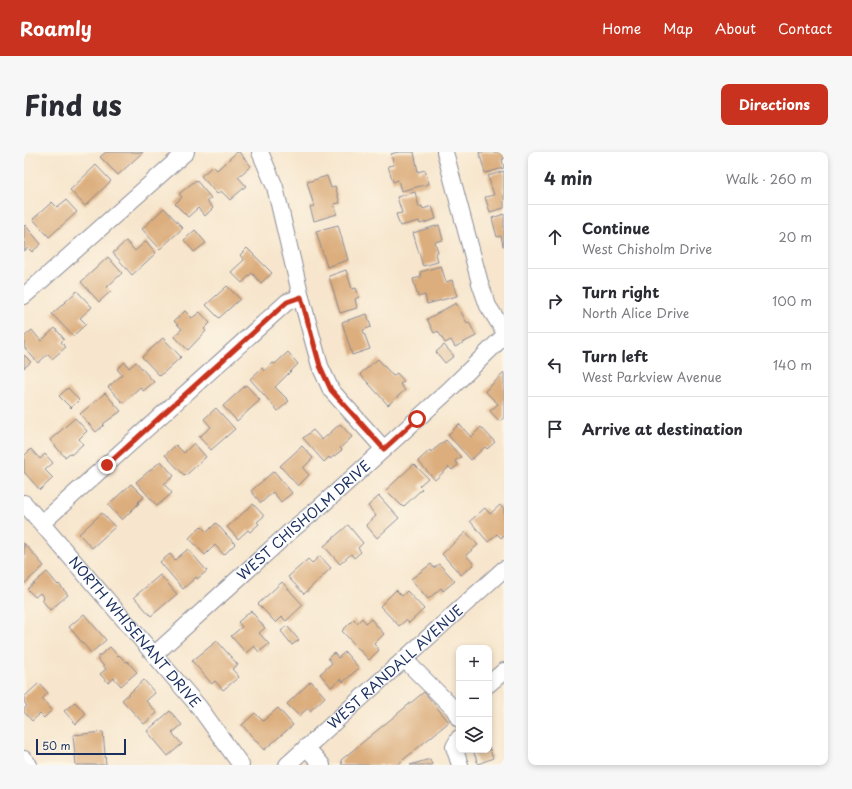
<!DOCTYPE html>
<meta charset="utf-8">
<style>
:root{--surface:#fff;--page:#f7f7f7;--text:#2b2b33;--muted:#7c7c81;--line:#e1e1e2;--accent:#c8321e}
body{margin:0;font-family:"Playpen Sans",sans-serif;background:var(--page);color:var(--text)}
.controls{position:absolute;right:12px;bottom:12px;display:grid;overflow:hidden;border-radius:8px;box-shadow:0 2px 6px #0003}
.controls button{width:36px;height:36px;display:grid;place-items:center;padding:0;border:0;border-bottom:1px solid var(--line);background:var(--surface);color:var(--text);font:20px sans-serif}
.scale{position:absolute;left:12px;bottom:10px;width:90px;box-sizing:border-box;padding-left:4px;border:2px solid #1b2f5e;border-top:0;font-size:11px;line-height:14px;white-space:nowrap;color:#1b2f5e;-webkit-text-stroke:3px #fcf5e5;paint-order:stroke}
.stop{position:absolute;width:12px;height:12px;margin:-9px;border:3px solid #c8321e;border-radius:50%;background:#fff}
.stop.end{background:#c8321e;border-color:#fff;box-shadow:0 1px 4px #0008}
.list{margin:0;padding:0;list-style:none}
h2{display:flex;justify-content:space-between;align-items:center;height:52px;margin:0;padding:0 16px;font-size:17px}
h2 small{font-size:13px;font-weight:400;color:var(--muted)}
.list li{display:grid;grid-template-columns:26px 1fr auto;gap:12px;align-items:center;box-sizing:border-box;height:64px;padding:0 16px;border-top:1px solid var(--line)}
.list b{display:block;font-size:15px;white-space:nowrap}
.list p{margin:0;font-size:13px;white-space:nowrap;color:var(--muted)}
.list em{font-size:13px;font-style:normal;color:var(--muted)}
.icon{flex:none;width:22px;height:22px;fill:none;stroke:currentColor;stroke-width:2;stroke-linecap:round;stroke-linejoin:round}
.map{position:relative;flex:none;width:480px;height:613px;overflow:hidden;border-radius:8px}
header{display:flex;align-items:center;gap:24px;box-sizing:border-box;height:56px;padding:0 20px;background:var(--accent);color:#fff}
header strong{font-size:19px}
nav{display:flex;gap:22px;margin-inline-start:auto;font-size:14px}
.intro{display:flex;align-items:center;justify-content:space-between;box-sizing:border-box;height:96px;padding:0 24px}
h1{margin:0;font-size:28px}
.button{padding:10px 18px;border-radius:8px;background:var(--accent);color:#fff;font-size:14px;font-weight:700}
main{display:flex;gap:24px;padding:0 24px}
aside{flex:1;background:var(--surface);border-radius:8px;box-shadow:0 2px 6px #0003}
.map>svg:first-child{display:block}
</style>
<header>
<strong>Roamly</strong>
<nav><a>Home</a><a>Map</a><a>About</a><a>Contact</a></nav>
</header>
<div class="intro"><h1>Find us</h1><a class="button">Directions</a></div>
<main>
<div class="map">
<svg width="480" height="613" viewBox="0 0 480 613">
<rect width="100%" height="100%" fill="#fcf5e5"/>
<filter id="ink" filterUnits="userSpaceOnUse"><feTurbulence type="fractalNoise" baseFrequency=".025" numOctaves="2"/><feDisplacementMap in="SourceGraphic" scale="8" xChannelSelector="R" yChannelSelector="G"/><feConvolveMatrix kernelMatrix="1 2 1 2 8 2 1 2 1" color-interpolation-filters="sRGB"/></filter>
<filter id="wash" filterUnits="userSpaceOnUse"><feTurbulence type="fractalNoise" baseFrequency=".012" numOctaves="4" result="noise"/><feDisplacementMap in="SourceGraphic" scale="16" xChannelSelector="R" yChannelSelector="G"/><feGaussianBlur stdDeviation="0.9" result="paint"/><feColorMatrix in="noise" values="0 0 0 0 0 0 0 0 0 0 0 0 0 0 0 0 0 1.4 0 .05"/><feComposite in="paint" operator="in"/></filter>
<g filter="url(#wash)">
<rect width="100%" height="100%" fill="#f7e6cd"/>
<g id="blocks">
<path fill="#dcad7d" d="M82,0h37l-25,23 -18,-18z
M213,0h2l12,14 -13,11 8,9 -16,14 -9,-9 -4,3 -16,-18 12,-10 4,4z
M374,0h16l4,20 7,-2 4,14 -28,7 -3,-11 -5,2 -5,-16 6,-1 -3,-11z
M455,0h25v7h-2l2,9 -19,5z
M72,13l15,16 -26,25 -15,-16z
M480,19v37l-14,4 -5,-15 9,-2 -6,-19z
M303,24l4,12 4,-2 5,17 -6,1 3,10 -23,7 -4,-14 4,-1 -7,-24z
M172,28l15,18 -4,3 6,7 -8,8 -7,-8 -10,9 -13,-13 7,-7 -3,-3z
M391,40l4,15 3,-1 1,3 9,-3 4,13 -16,5 -1,-3 -19,5 -4,-12 6,-1 -5,-16z
M42,48l11,12 -28,25 -16,-18 19,-17 5,5z
M140,56l19,20 -23,21 -18,-20z
M480,62v32h-1l-2,-10 -4,1 -5,-19z
M1,73l16,19 -9,8 -4,-4 -4,3v-25z
M314,73l10,35 -21,7 -11,-36z
M415,73l4,15 -8,2 3,10 -2,1 2,9 -15,4 -10,-33z
M171,78l11,13 -12,9 -10,-12z
M102,89l9,10 11,-10 10,12 -24,22 -19,-22z
M223,96l25,25 -11,10 -9,-10 -10,10 -11,-11 13,-12 -4,-5z
M84,105l14,16 -15,14 4,4 -12,11 -18,-20z
M417,114l5,16 6,-2 5,16 -30,8 -2,-9 -7,2 -5,-18 8,-2 -1,-5z
M322,118l6,19 4,-1 3,9 -4,2 2,9 -17,5 -11,-37z
M203,134l13,13 -21,19 -13,-13z
M53,139l15,16 -12,11 6,6 -13,12 -21,-22z
M432,151l11,20 2,-1 7,14 -21,11 -4,-7 -6,3 -7,-12 -4,2 -7,-14z
M161,159l7,7 8,-6 10,11 -6,6 2,2 -18,19 -14,-14 8,-7 -8,-8z
M343,162l4,13 -8,3 7,19 -18,6 -10,-33z
M31,176l9,11 -3,3 5,5 -14,12 -4,-5 -10,9 -14,-16v-10l8,-7 9,11z
M139,186l18,19 -21,19 -18,-19z
M420,193l10,11 -9,7 -9,-11z
M264,200l10,12 -23,23 14,14 -11,10 -28,-32 12,-11 2,3 9,-8 2,1z
M0,203l7,7 -7,6z
M354,207l15,17 4,-3 7,8 -4,3 5,6 -17,15 -28,-31z
M101,210l4,6 7,-6 18,20 -11,9 -3,-4 -17,16 -15,-16 14,-12 -5,-6z
M480,221v44l-4,5 -10,-11 8,-7 -13,-13z
M222,233l14,15 -23,21 -14,-15z
M44,236l11,12 -8,8 -12,-12z
M81,241l16,18 -18,13 1,1 -8,7 -16,-18z
M192,256l19,21 -24,21 -12,-13 12,-10 -7,-8z
M51,266l12,13 -8,8 4,5 -12,11 -1,-2 -5,4 -15,-17z
M316,272l12,13 -12,11 2,2 -12,9 -1,-2 -5,5 -21,-24 10,-8 9,10z
M435,272l12,13 10,-10 14,15 -8,7 -2,-2 -14,13 -23,-25z
M422,288l15,17 -6,4 3,4 -6,5 -3,-3 -14,13 -17,-19 12,-11 1,2z
M170,291l12,14 -21,19 -20,-21 11,-10 8,8z
M278,294l11,12 -10,10 6,7 -11,11 -18,-20z
M7,297l9,10 5,-5 8,9 -8,7 8,8 -13,12 -16,-18v-16z
M137,309l13,15 -10,8 8,9 -15,13 -21,-24z
M390,312l14,14 -9,8 3,3 -19,18 -17,-17z
M250,319l18,22 -11,9 -8,-10 -12,11 -10,-12z
M107,332l13,13 -6,5 1,1 -17,17 -14,-15z
M355,344l20,22 -22,20 -11,-13 10,-9 -8,-10z
M229,352l11,12 -7,6 2,2 -9,8 -2,-2 -10,9 -11,-12z
M476,353l4,5v25l-3,3 -4,-4 -9,8 -18,-21 15,-13 5,6z
M78,361l13,14 -23,21 -13,-14z
M192,371l19,21 -11,11 -9,-10 -10,10 -16,-17 12,-12 6,6z
M324,373l15,18 -5,5 3,4 -7,6 -3,-4 -11,10 -16,-18z
M442,380l12,13 -12,10 8,9 -13,11 -19,-21z
M0,391l20,23 -20,18z
M164,397l19,22 -10,8 -1,-2 -13,12 -23,-27 10,-8 5,6z
M296,404l11,12 -27,26 -16,-17 20,-18 4,4z
M407,412l3,4 5,-4 16,17 -12,10 -2,-3 -13,11 -17,-20z
M23,420l11,13 1,-1 9,11 -18,15 -8,-10 2,-2 -4,-5 -5,4 -8,-8z
M136,423l17,19 -26,22 -17,-19z
M258,430l21,23 -17,16 -4,-4 -6,6 -18,-19z
M372,438l6,6 5,-5 17,18 -15,14 -3,-3 -7,6 -19,-20z
M227,459l14,17 -6,5 10,11 -10,8 -5,-6 -8,7 -15,-17 11,-9 -4,-5z
M60,462l22,26 -15,13 -22,-26z
M338,466l4,5 5,-4 13,15 -10,10 5,6 -10,10 -27,-29 12,-12 3,4z
M263,474l12,14 -7,5 -11,-14z
M193,489l21,24 -6,4 7,8 -16,13 -8,-9 -3,3 -20,-23z
M86,495l8,9 1,-1 7,7 1,-1 10,11 -16,14 -7,-8 -6,5 -8,-9 6,-5 -9,-11z
M321,500l14,16 -16,14 -2,-3 -10,8 -11,-13 12,-11 -4,-5 6,-5 4,5z
M120,528l11,13 -9,8 11,12 -13,11 -22,-24z
M287,529l14,16 -15,14 -2,-3 -9,8 -12,-12z
M15,531l9,10 -6,6 10,11 -8,8 -4,-4 -8,7 -8,-9v-3l3,-3 -3,-4v-5z
M400,540l25,30 -52,43h-55l-1,-5z
M51,550l11,12 -10,10 -12,-13z
M254,556l15,17 -29,25 -22,-25 13,-12 8,8z
M146,559l12,14 -10,8 10,11 -14,12 -21,-25z
M79,580l3,33h-30l-3,-30z
M465,595l4,11 -15,6 -5,-14h16z
M406,607l2,6h-22z"/>
</g>
</g>
<g filter="url(#ink)">
<use href="#blocks" fill-opacity="0" stroke="#898a96" stroke-width="1"/>
<g fill="none" stroke-linecap="round" stroke-linejoin="round">
<g stroke="#898a96" stroke-width="18">
<g id="minor">
<path d="M236,0l15,35 26,110 19,69 11,24 53,59"/>
<path d="M421,0l35,131 8,23 16,25"/>
<path d="M0,144l162,-144"/>
<path id="s1" d="M0,351l175,204 42,58"/>
<path d="M18,371l245,-221 14,-5"/>
<path id="s2" d="M131,502l138,-125 28,-23 127,-115 56,-55"/>
<path d="M380,507l50,50 5,10"/>
<path d="M465,532l15,-13"/>
<path d="M435,586l-5,9 6,18"/>
<path d="M282,595l16,18"/>
<path d="M0,607l5,6"/>
<path id="s3" d="M263,613l217,-196"/>
</g>
</g>
<use href="#minor" stroke="#fff" stroke-width="16"/>
</g>
</g>
<g fill="none" stroke-linecap="round" stroke-linejoin="round" filter="url(#ink)">
<path stroke="#c8321e" stroke-width="5" d="M83,313l180,-163 14,-5 19,69 11,24 53,59 33,-30"/>
</g>
<g text-anchor="middle" stroke-width="4" stroke-linejoin="round" paint-order="stroke">
<g font-size="14" fill="#1b2f5e" stroke="#fcf5e5">
<text dy="5" stroke="none"><textPath href="#s2" startOffset="200">WEST CHISHOLM DRIVE</textPath></text>
<text dy="5" stroke="none"><textPath href="#s1" startOffset="170">NORTH WHISENANT DRIVE</textPath></text>
<text dy="5" stroke="none"><textPath href="#s3" startOffset="146">WEST RANDALL AVENUE</textPath></text>
</g>
</g>
</svg>
<div class="controls">
<button>+</button>
<button>−</button>
<button><svg class="icon" aria-label="layers" viewBox="0 0 24 24"><path d="M12 4l9 5-9 5-9-5zM3 14l9 5 9-5"/></svg></button>
</div>
<div class="scale">50 m</div>
<div class="stop" style="left:393px;top:267px"></div>
<div class="stop end" style="left:83px;top:313px"></div>
</div>
<aside>
<h2>4 min<small>Walk · 260 m</small></h2>
<ul class="list">
<li><svg class="icon" aria-label="ahead" viewBox="0 0 24 24"><path d="M12 20V5M6 11l6-6 6 6"/></svg><div><b>Continue</b><p>West Chisholm Drive</p></div><em>20 m</em></li>
<li><svg class="icon" aria-label="right" viewBox="0 0 24 24"><path d="M7 20v-9h11M14 6l5 5-5 5"/></svg><div><b>Turn right</b><p>North Alice Drive</p></div><em>100 m</em></li>
<li><svg class="icon" aria-label="left" viewBox="0 0 24 24"><path d="M17 20v-9H6M10 6l-5 5 5 5"/></svg><div><b>Turn left</b><p>West Parkview Avenue</p></div><em>140 m</em></li>
<li><svg class="icon" aria-label="arrive" viewBox="0 0 24 24"><path d="M6 21V4h12l-3 4 3 4H6"/></svg><div><b>Arrive at destination</b></div></li>
</ul>
</aside>
</main>
